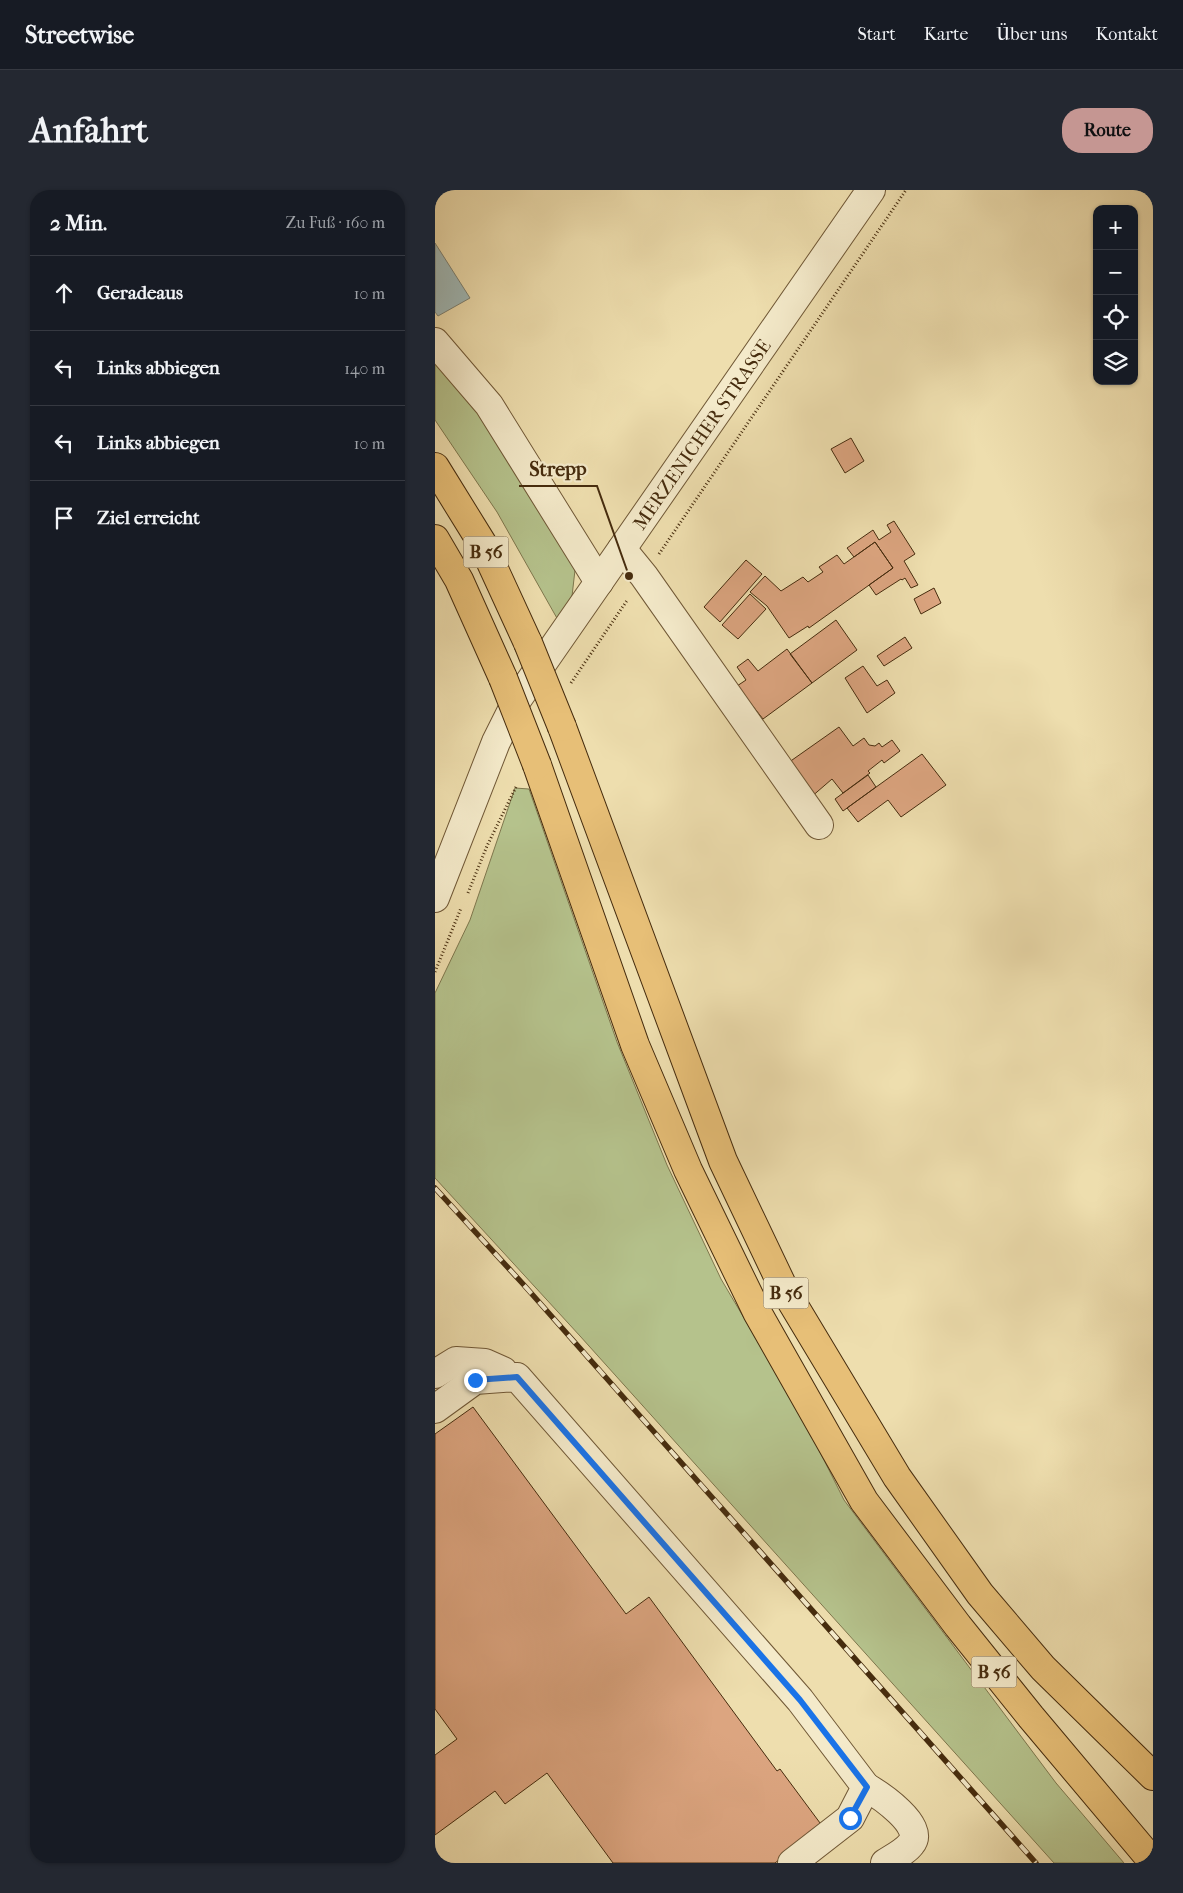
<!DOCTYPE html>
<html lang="de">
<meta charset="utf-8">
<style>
:root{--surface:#171b24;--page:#242831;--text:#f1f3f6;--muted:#9ea1a6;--line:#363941;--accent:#c59692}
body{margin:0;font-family:"IM FELL French Canon",serif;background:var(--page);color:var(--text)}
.controls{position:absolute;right:15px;top:15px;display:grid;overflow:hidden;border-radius:10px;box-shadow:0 1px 4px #0004}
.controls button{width:45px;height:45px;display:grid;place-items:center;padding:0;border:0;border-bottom:1px solid var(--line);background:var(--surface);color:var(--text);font:25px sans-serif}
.stop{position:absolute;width:15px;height:15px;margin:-11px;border:4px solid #1a73e8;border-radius:50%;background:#fff}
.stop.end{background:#1a73e8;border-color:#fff;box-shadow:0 1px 5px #0008}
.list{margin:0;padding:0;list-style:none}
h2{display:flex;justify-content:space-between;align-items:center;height:65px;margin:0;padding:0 20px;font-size:21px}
h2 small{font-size:16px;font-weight:400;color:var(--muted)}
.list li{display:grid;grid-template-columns:32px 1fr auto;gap:15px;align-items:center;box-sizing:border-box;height:75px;padding:0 20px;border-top:1px solid var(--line)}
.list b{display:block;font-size:19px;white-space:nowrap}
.list em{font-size:16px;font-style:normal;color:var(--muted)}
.icon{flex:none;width:28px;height:28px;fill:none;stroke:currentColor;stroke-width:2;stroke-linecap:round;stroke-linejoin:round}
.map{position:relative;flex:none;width:718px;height:1673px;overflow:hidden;border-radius:20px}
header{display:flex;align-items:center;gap:30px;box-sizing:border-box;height:70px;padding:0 25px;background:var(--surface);border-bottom:1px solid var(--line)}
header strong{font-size:24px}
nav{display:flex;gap:28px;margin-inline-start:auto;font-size:18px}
.intro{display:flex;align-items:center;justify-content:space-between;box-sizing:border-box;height:120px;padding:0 30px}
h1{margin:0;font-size:35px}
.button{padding:12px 22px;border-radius:20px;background:var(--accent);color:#111;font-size:18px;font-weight:700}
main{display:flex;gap:30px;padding:0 30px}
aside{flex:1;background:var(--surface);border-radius:20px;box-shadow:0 1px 4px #0004}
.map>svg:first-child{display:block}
</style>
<header>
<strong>Streetwise</strong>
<nav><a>Start</a><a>Karte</a><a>Über uns</a><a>Kontakt</a></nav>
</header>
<div class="intro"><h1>Anfahrt</h1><a class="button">Route</a></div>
<main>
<aside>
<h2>2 Min.<small>Zu Fuß · 160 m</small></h2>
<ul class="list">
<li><svg class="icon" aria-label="ahead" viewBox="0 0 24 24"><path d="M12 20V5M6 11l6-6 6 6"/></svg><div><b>Geradeaus</b></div><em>10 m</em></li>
<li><svg class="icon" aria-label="left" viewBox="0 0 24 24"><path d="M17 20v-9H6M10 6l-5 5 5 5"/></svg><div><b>Links abbiegen</b></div><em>140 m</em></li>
<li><svg class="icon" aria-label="left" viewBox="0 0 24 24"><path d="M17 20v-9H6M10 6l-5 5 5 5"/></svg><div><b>Links abbiegen</b></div><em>10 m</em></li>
<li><svg class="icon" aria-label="arrive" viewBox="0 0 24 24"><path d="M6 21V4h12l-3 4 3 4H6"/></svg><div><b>Ziel erreicht</b></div></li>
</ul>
</aside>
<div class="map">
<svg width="718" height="1673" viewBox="0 0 718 1673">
<rect width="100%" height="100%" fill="#eedeae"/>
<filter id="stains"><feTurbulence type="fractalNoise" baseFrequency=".004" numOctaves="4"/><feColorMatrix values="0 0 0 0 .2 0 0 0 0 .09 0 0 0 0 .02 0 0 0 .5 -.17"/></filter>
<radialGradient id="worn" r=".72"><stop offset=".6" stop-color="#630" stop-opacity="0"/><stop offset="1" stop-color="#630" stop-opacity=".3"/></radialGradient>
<path fill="#b5c28c" stroke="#7e774d" d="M0,160l41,48 94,152 5,20 -4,35 -13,15 -61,-108 -62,-92z
M80,598l14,1 88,253 50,123 54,114 82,139 41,82 212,283 68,80h-70l-474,-527 -145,-158v-185l35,-73z"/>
<path fill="#a0b9b7" stroke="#7c8173" d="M0,53l35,55 -32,18 -3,-4z"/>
<path fill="#dca580" stroke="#462c0e" d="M416,248l13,23 -19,12 -14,-24z
M459,331l21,33 -11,7 14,24 -7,3 -6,-10 -3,2 -1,-1 -25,16 -7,-10 24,-17 -18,-26 -21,15 -7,-9 26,-18 6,10 12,-8 -4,-7z
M440,352l18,26 -84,60 -1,-2 -19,12 -22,-32 -17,-14 15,-16 16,15 22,-14 5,5 15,-10 -4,-5 18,-12 7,9z
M311,370l16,14 -42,48 -16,-15z
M499,398l7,15 -20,11 -7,-15z
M315,404l16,15 -28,30 -16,-14z
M401,430l21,30 -45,33 -22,-29z
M470,447l7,11 -28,18 -7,-10z
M352,459l25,34 -49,36 -26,-33 9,-6 -9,-13 11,-8 10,12z
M428,476l14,20 10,-6 8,13 -28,20 -22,-35z
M404,537l14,19 11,-8 5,7 6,1 4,-3 3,4 10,-7 8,11 -16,12 -2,-3 -14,11 2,2 -27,20 -11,-14 -22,19 -25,-33z
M487,564l24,31 -45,32 -13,-17 -30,22 -11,-14z
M433,585l8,12 -33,24 -8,-12z
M38,1217l153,207 23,-17 128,174 3,-2 43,58 -48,36h-162l-66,-90 -42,31 -10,-13 -60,44v-80l22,-16 -22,-30v-275z"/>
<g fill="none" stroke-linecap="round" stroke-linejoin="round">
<g stroke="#705836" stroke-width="30">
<g id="minor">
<path d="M0,152l54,63 110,177"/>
<path d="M187,359l22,27 175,249"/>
<path id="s1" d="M0,708l61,-156 21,-42 354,-510"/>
<path d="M0,1184l21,-13 29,2 18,8"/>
<path d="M0,1219l40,-29 42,-3 283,323 66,87 -16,31 -58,45"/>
<path d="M431,1597c14,8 60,39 45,57 -6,8 -18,14 -26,19"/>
</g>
</g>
<g stroke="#462c0e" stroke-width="30">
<path id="major" d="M0,277l47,76 46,100
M0,349l24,41 44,98
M127,537l161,434 61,128 113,188 83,117 63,74 110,108
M102,575l98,280 53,125 69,142 107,189 94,125 73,91 122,145"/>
</g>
<path stroke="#462c0e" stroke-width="3" stroke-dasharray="1 2.5" stroke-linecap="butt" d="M224,364l247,-364
M136,493l57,-84
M33,703l19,-47 29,-59
M0,782l26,-64"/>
<use href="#minor" stroke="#f4eaca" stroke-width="28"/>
<use href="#major" stroke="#e7bf77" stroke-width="28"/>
<g stroke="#462c0e" stroke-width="5.5">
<path id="rail" d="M0,998l88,96 513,579"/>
</g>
<use href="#rail" stroke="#f4eaca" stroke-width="4" stroke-dasharray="11" stroke-linecap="butt"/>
<g stroke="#462c0e" stroke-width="30" stroke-linecap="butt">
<path id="major-bridge" d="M93,453l34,84
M68,488l34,87"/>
</g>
<use href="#major-bridge" stroke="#e7bf77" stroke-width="28"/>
</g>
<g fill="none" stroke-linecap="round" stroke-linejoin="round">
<path stroke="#1a73e8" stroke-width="6" d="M40,1190l42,-3 283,323 67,87 -17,31"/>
</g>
<g text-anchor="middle" stroke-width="4.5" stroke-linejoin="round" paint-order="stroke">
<g fill="#f4eaca" stroke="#7a6546" stroke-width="1">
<rect x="28.5" y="346.5" width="45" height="31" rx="4"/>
<rect x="328.5" y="1087.5" width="45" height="31" rx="4"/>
<rect x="536.5" y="1466.5" width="45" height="31" rx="4"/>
</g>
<g font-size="18" font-weight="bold" fill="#462c0e">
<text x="51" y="368">B 56</text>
<text x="351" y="1109">B 56</text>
<text x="559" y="1488">B 56</text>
</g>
<g font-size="19" fill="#462c0e" stroke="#f4eaca">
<text dy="7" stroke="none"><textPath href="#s1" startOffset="538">MERZENICHER STRASSE</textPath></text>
</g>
</g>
<path fill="none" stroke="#462c0e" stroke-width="2" d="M194 386L162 296H84"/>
<circle fill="#462c0e" stroke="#f4eaca" stroke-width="2" cx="194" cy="386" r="5"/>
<g font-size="20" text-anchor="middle" font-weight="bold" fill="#462c0e" stroke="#f4eaca" stroke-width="4.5" stroke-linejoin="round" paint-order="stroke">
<text x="123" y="286">Strepp</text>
</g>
<rect width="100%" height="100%" filter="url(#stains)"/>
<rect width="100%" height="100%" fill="url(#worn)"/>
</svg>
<div class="controls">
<button>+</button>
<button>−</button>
<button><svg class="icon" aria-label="locate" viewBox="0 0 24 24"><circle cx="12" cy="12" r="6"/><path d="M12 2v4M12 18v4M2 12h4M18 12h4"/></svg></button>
<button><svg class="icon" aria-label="layers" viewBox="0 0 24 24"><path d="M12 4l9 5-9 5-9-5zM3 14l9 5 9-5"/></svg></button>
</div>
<div class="stop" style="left:415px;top:1628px"></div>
<div class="stop end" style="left:40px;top:1190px"></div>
</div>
</main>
